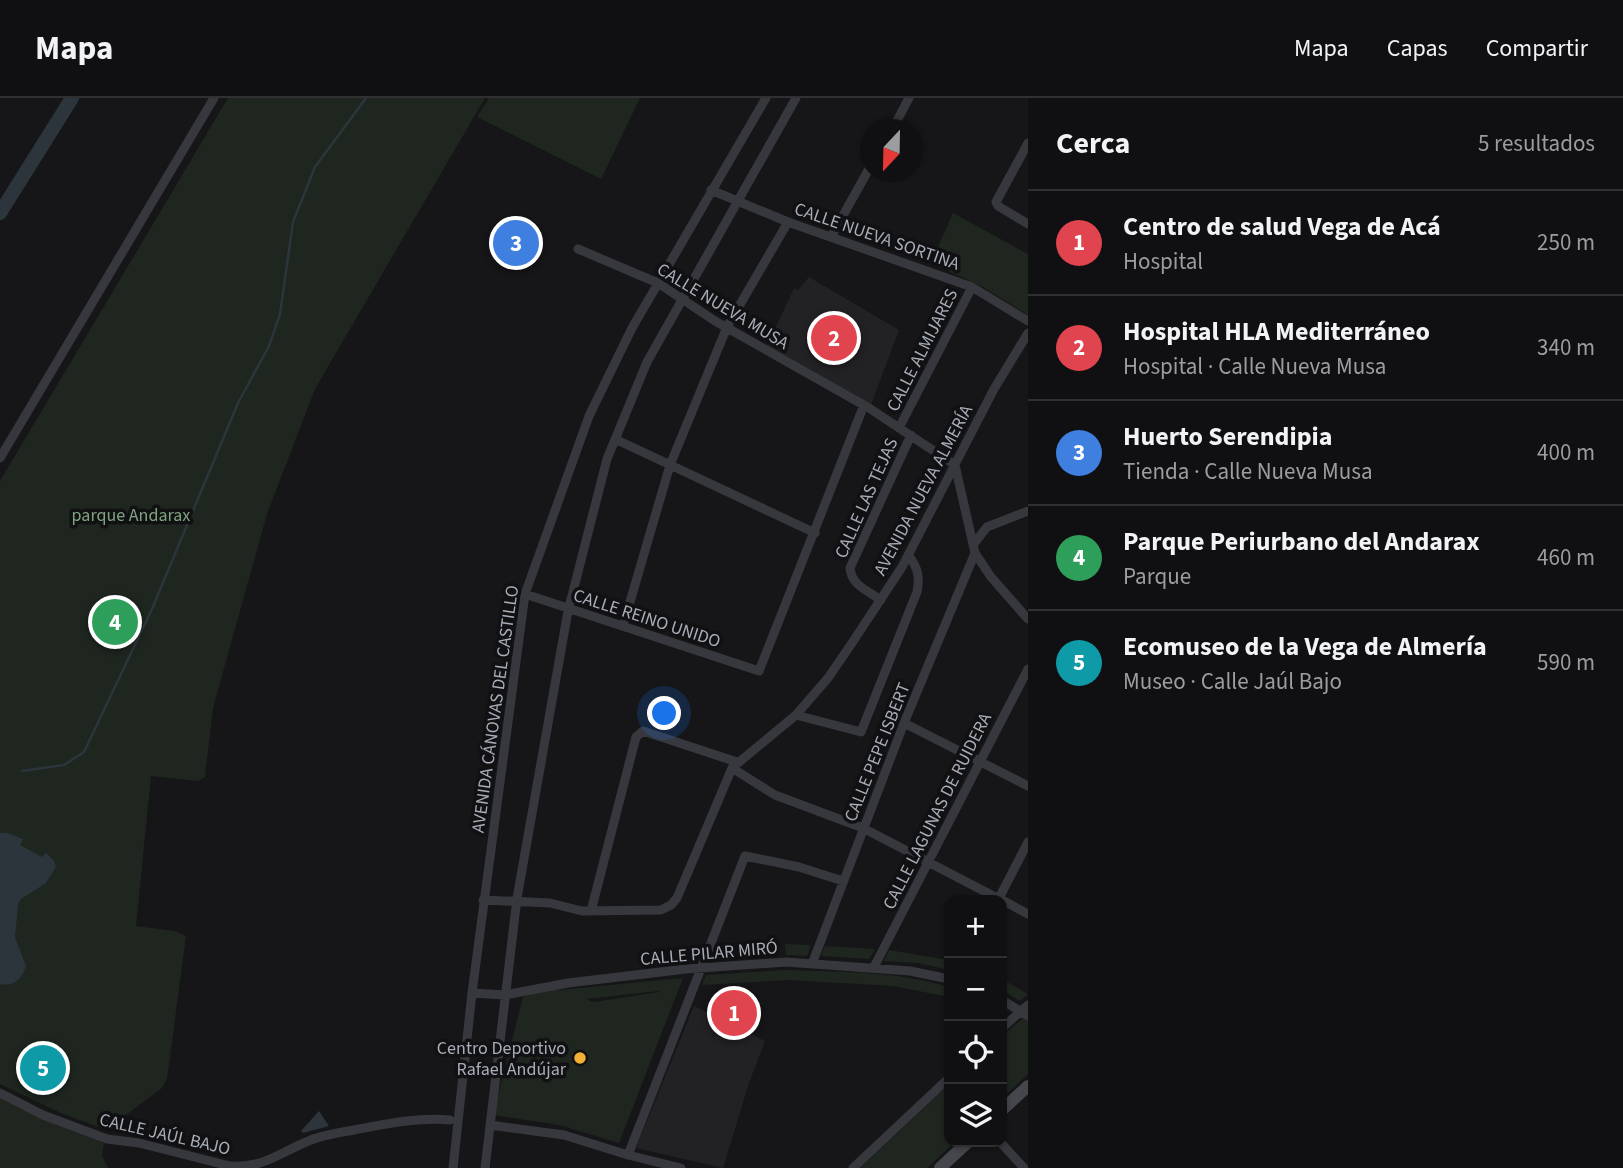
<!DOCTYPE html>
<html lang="es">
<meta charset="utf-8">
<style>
:root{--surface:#101012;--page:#1e1e20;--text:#f1f3f6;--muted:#9c9d9f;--line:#303032;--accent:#b45309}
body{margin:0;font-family:"Source Sans 3",sans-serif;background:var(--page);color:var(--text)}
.controls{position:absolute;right:21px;bottom:21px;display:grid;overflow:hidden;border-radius:14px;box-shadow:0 2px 5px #0004}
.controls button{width:63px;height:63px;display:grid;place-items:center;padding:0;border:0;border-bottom:2px solid var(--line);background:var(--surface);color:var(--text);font:35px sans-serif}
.compass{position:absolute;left:860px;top:21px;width:63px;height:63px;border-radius:50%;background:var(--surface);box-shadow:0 2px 5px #0004;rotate:202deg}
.you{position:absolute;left:665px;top:616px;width:24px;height:24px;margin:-18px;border:5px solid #fff;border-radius:50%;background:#1a73e8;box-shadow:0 0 0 10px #1a73e833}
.badge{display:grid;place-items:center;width:46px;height:46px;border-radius:50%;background:var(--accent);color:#fff;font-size:23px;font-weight:700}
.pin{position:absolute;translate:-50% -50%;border:4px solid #fff;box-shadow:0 2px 7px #0006}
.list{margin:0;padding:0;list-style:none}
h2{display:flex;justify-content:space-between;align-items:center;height:91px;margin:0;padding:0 28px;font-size:30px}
h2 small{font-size:23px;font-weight:400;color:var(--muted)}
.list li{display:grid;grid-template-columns:46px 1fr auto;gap:21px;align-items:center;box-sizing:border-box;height:105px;padding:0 28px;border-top:2px solid var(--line)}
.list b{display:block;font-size:26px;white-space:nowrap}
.list p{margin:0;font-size:23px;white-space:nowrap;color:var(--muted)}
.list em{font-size:23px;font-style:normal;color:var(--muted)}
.icon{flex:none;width:38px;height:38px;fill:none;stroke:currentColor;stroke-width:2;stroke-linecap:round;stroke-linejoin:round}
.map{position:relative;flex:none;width:1028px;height:1070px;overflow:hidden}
header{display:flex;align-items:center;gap:42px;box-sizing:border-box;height:98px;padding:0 35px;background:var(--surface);border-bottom:2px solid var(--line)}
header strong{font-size:33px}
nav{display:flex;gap:38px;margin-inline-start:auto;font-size:24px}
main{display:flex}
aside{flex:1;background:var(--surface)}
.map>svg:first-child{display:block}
</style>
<header>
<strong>Mapa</strong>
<nav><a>Mapa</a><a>Capas</a><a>Compartir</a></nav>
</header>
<main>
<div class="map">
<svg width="1028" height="1070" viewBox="0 0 1028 1070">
<rect width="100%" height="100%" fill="#161618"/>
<path fill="#222225" d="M809,179l90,53 -28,75 -104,-59 27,-58 4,2z
M694,908l71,35 -16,42 -26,85 -87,-20z"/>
<path fill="#1e261f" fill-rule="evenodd" d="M228,0h257l-170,291 -48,125 -54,194 -8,69 -7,4 -47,-5 -15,150 39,5 11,5 -19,143 -5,9 -56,42 -45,-17 -61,-29v-603z
M489,0h151l-39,81 -124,-62z
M953,115l75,41v61l-45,-28 -52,-24z
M785,846l26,1 -4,11 -21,-1z
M751,847l-3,11 -38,4 5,-12z
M825,848l50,3 -6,10 -48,-3z
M889,852l60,10v10l-31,-7 -34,-2z
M785,872c54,2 112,1 164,17v10l-56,-11 -104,-6 -87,5 4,-10z
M683,880l-64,165 -60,-18 -66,-10 30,-118 27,-9 9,2zM659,894l-65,10 -8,-3 72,-8z
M1002,881l26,15 -8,7 -18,-11z
M1023,920l5,3v53l-26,25v-63z
M949,987v57h6l-28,26h-67z
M0,999l51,25 53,21 -2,13 6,12h-108z"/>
<path fill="#2c353c" d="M0,735h7l16,6 -3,6 22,12 4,-4 8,8 2,6 -10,16 -25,16 -3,5 -3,33 11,29c-4,13 -12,21 -26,18z
M319,1013l10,15 -26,7 -2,-2z"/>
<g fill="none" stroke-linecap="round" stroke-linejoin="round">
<path stroke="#2c353c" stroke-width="2.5" d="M22,673l42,-6 20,-13 68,-143 86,-206 31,-57 11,-32 13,-92 22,-55 51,-69"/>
<path stroke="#2c353c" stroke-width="14" d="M0,115l72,-115"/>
<path stroke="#37383d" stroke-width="9" d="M892,32l17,-32
M1028,45l-32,59 2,4 30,18
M711,92l77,32 184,65 56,34
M831,139l39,-70
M578,151l80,34 57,38 154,87 86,57 20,88 16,24 37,42
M899,330l73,-141
M615,341l200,94
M0,360l214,-360
M973,447l14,-18 41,-16
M525,496l234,77 105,-266
M881,502c-13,-9 -30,-15 -31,-32l61,-133
M623,528l47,-161 57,-138 61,-105
M796,617l65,17 56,-140c3,-14 1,-24 -8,-36
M904,625l124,63
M732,670l43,27 88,33 138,72
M483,802l67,3 32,8 79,-1 10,-5 6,-7 55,-130 64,-53 32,-37 24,-35 50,-76 92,-178 34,-56
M998,802l30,-58
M1002,802l26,14
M591,813l45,-174 7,-6 94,31
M812,866l92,-241 71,-170
M874,869l154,-298
M472,895l33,2 63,-12 118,-14 100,-7 124,9 39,8
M1002,902l26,16
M1002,930l26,-23
M0,995l43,22 64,24 32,4 91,23c33,2 48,-12 76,-24 15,-7 32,-9 48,-12 32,-6 63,-13 96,-10
M490,1027l74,10 64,20 53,13
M1000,1044l24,26
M628,1057l117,-299 54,11 44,14
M453,1070l19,-175 53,-399 64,-178 43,-88 134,-230
M485,1070l32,-270 51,-287 39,-152 40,-97 149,-264
M853,1070l96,-90"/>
<path stroke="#45474d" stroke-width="12" d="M1002,1012l26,-24
M940,1070l28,-26"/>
</g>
<circle fill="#f2b134" stroke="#111113" stroke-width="2.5" cx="580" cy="960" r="7"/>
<g text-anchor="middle" stroke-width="7" stroke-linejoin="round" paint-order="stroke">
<g font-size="18" fill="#a8adb8" stroke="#111113">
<text transform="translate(877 138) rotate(19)" y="6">CALLE NUEVA SORTINA</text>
<text transform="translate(723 208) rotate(31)" y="6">CALLE NUEVA MUSA</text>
<text transform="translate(922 252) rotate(-63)" y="6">CALLE ALMIJARES</text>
<text transform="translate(923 392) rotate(-62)" y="6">AVENIDA NUEVA ALMERÍA</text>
<text transform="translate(866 400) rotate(-66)" y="6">CALLE LAS TEJAS</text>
<text transform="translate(647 520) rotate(18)" y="6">CALLE REINO UNIDO</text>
<text transform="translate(495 611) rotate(-82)" y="6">AVENIDA CÁNOVAS DEL CASTILLO</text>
<text transform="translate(877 654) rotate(-68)" y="6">CALLE PEPE ISBERT</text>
<text transform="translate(937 713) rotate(-63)" y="6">CALLE LAGUNAS DE RUIDERA</text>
<text transform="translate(709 855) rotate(-5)" y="6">CALLE PILAR MIRÓ</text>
<text transform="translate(165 1036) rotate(13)" y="6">CALLE JAÚL BAJO</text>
</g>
<g font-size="18" fill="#7fa381" stroke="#111113">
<text x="131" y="423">parque Andarax</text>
</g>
<g font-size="18" fill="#a8adb8" stroke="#111113" text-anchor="end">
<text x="566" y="956">Centro Deportivo<tspan x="566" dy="21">Rafael Andújar</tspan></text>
</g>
</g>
</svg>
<div class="controls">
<button>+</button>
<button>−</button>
<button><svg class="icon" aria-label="locate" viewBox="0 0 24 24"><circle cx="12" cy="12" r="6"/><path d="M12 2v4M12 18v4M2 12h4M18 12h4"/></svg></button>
<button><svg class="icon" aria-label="layers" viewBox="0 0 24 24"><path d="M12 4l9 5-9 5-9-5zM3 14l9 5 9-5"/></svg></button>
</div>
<svg class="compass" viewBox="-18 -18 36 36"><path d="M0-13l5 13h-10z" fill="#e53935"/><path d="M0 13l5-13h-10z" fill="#9c9d9f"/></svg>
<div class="you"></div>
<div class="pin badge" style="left:734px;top:915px;background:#e0444e">1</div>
<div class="pin badge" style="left:834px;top:240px;background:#e0444e">2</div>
<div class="pin badge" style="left:516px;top:145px;background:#3f7fe0">3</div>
<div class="pin badge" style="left:115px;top:524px;background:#2e9e5b">4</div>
<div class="pin badge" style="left:43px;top:970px;background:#0f9aa8">5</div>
</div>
<aside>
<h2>Cerca<small>5 resultados</small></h2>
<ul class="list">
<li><span class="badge" style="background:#e0444e">1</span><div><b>Centro de salud Vega de Acá</b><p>Hospital</p></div><em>250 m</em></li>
<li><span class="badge" style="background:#e0444e">2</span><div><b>Hospital HLA Mediterráneo</b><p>Hospital · Calle Nueva Musa</p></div><em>340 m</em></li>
<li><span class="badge" style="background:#3f7fe0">3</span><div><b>Huerto Serendipia</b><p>Tienda · Calle Nueva Musa</p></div><em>400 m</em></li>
<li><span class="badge" style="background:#2e9e5b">4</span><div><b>Parque Periurbano del Andarax</b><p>Parque</p></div><em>460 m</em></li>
<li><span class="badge" style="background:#0f9aa8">5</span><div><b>Ecomuseo de la Vega de Almería</b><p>Museo · Calle Jaúl Bajo</p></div><em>590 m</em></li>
</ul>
</aside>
</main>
